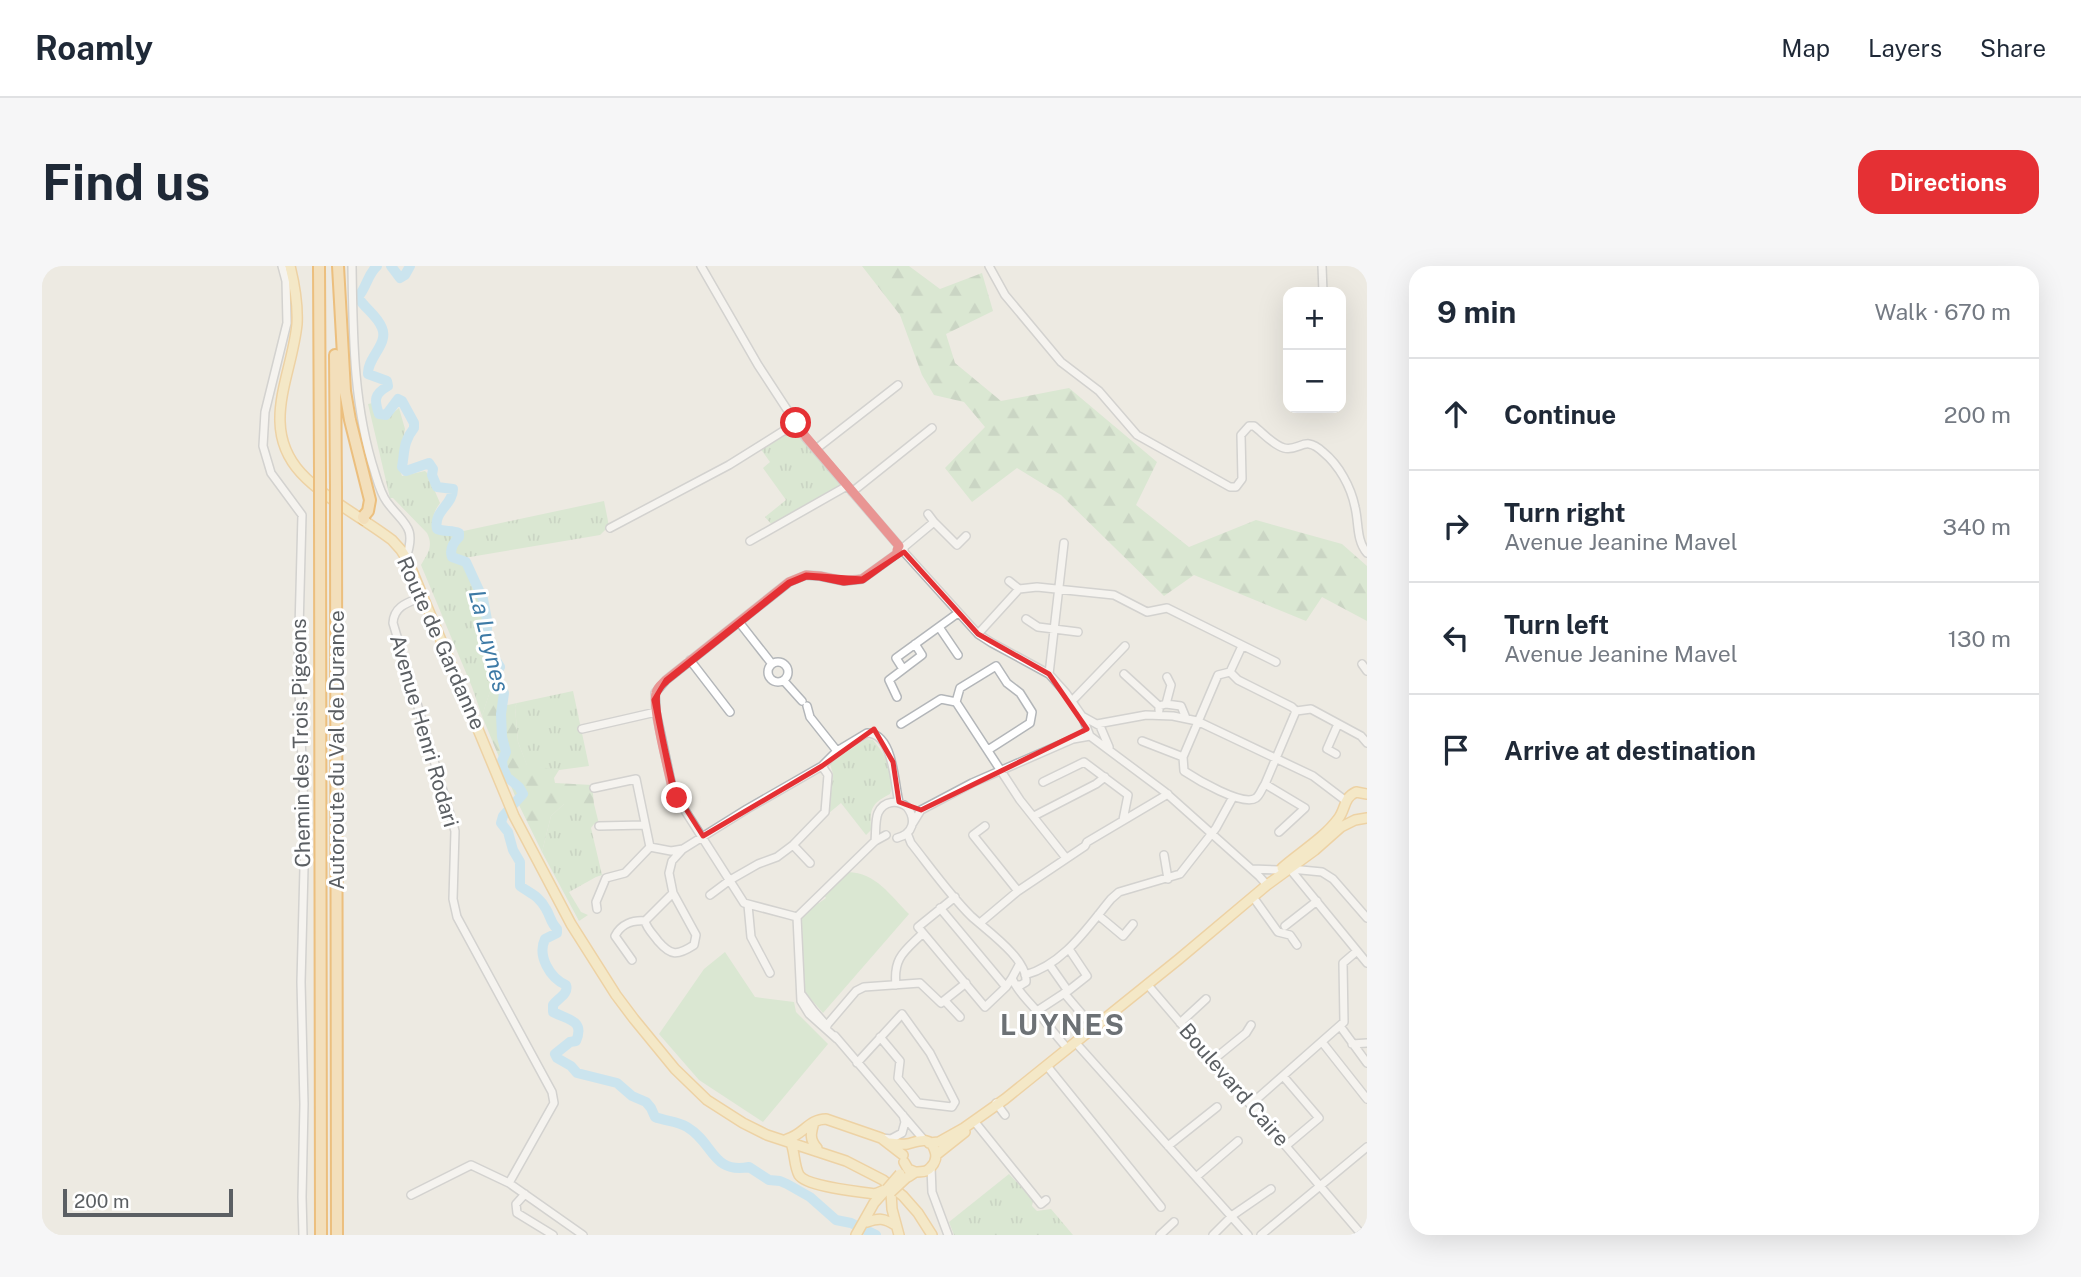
<!DOCTYPE html>
<meta charset="utf-8">
<style>
:root{--surface:#fff;--page:#f6f6f7;--text:#1f2937;--muted:#747a83;--line:#e0e1e3;--accent:#e53034}
body{margin:0;font-family:"Public Sans",sans-serif;background:var(--page);color:var(--text)}
.controls{position:absolute;right:21px;top:21px;display:grid;overflow:hidden;border-radius:14px;box-shadow:0 7px 28px #0002}
.controls button{width:63px;height:63px;display:grid;place-items:center;padding:0;border:0;border-bottom:2px solid var(--line);background:var(--surface);color:var(--text);font:35px sans-serif}
.scale{position:absolute;left:21px;bottom:18px;width:170px;box-sizing:border-box;padding-left:7px;border:4px solid #5b5f63;border-top:0;font-size:19px;line-height:24px;white-space:nowrap;color:#5b5f63;-webkit-text-stroke:5px #fff;paint-order:stroke}
.stop{position:absolute;width:21px;height:21px;margin:-16px;border:5px solid #e53034;border-radius:50%;background:#fff}
.stop.end{background:#e53034;border-color:#fff;box-shadow:0 2px 7px #0008}
.list{margin:0;padding:0;list-style:none}
h2{display:flex;justify-content:space-between;align-items:center;height:91px;margin:0;padding:0 28px;font-size:30px}
h2 small{font-size:23px;font-weight:400;color:var(--muted)}
.list li{display:grid;grid-template-columns:46px 1fr auto;gap:21px;align-items:center;box-sizing:border-box;height:112px;padding:0 28px;border-top:2px solid var(--line)}
.list b{display:block;font-size:26px;white-space:nowrap}
.list p{margin:0;font-size:23px;white-space:nowrap;color:var(--muted)}
.list em{font-size:23px;font-style:normal;color:var(--muted)}
.icon{flex:none;width:38px;height:38px;fill:none;stroke:currentColor;stroke-width:2;stroke-linecap:round;stroke-linejoin:round}
.map{position:relative;flex:none;width:1325px;height:969px;overflow:hidden;border-radius:21px}
header{display:flex;align-items:center;gap:42px;box-sizing:border-box;height:98px;padding:0 35px;background:var(--surface);border-bottom:2px solid var(--line)}
header strong{font-size:33px}
nav{display:flex;gap:38px;margin-inline-start:auto;font-size:24px}
.intro{display:flex;align-items:center;justify-content:space-between;box-sizing:border-box;height:168px;padding:0 42px}
h1{margin:0;font-size:49px}
.button{padding:18px 32px;border-radius:21px;background:var(--accent);color:#fff;font-size:24px;font-weight:700}
main{display:flex;gap:42px;padding:0 42px}
aside{flex:1;background:var(--surface);border-radius:21px;box-shadow:0 7px 28px #0002}
.map>svg:first-child{display:block}
</style>
<header>
<strong>Roamly</strong>
<nav><a>Map</a><a>Layers</a><a>Share</a></nav>
</header>
<div class="intro"><h1>Find us</h1><a class="button">Directions</a></div>
<main>
<div class="map">
<svg width="1325" height="969" viewBox="0 0 1325 969">
<defs>
<pattern id="grass-tufts" width="24" height="20" patternUnits="userSpaceOnUse" patternTransform="scale(1.75)"><rect width="24" height="20" fill="#c3e4bf"/><path d="M3 7l-1-3M5 7V3M7 7l1-3M15 17l-1-3M17 17v-4M19 17l1-3" fill="none" stroke="#a1bc9f"/></pattern>
<pattern id="forest-firs" width="22" height="20" patternUnits="userSpaceOnUse" patternTransform="scale(1.75)"><rect width="22" height="20" fill="#c3e4bf"/><path d="M5 1l3.5 6h-7zM16 11l3.5 6h-7z" fill="#a1bc9f"/></pattern>
</defs>
<rect width="100%" height="100%" fill="#edeae2"/>
<path fill="url(#grass-tufts)" d="M331,137c1,8 5,15 13,16l13,-11 6,21 -7,36 4,11 23,-5 2,2 13,30c-6,8 -9,16 -6,26l6,4 17,1 1,2 -6,7 -2,13 14,7 18,35 4,29 1,19 11,21 -16,49 -10,-29 -51,-122c6,-11 13,-18 6,-32l-34,-35h-3l-22,-94z
M753,163l47,55 -69,42 -8,-9 21,-17 -23,-32 7,-6 -10,-14z
M562,235l5,25 -9,9 -136,23 -11,-2c-2,-8 3,-13 7,-20l-1,-4z
M531,425l16,75 -30,4 -32,-4 -9,-24 -3,-35 2,-4z
M825,473l6,1c13,16 24,33 17,54 -20,10 -20,16 -19,36l-5,5 -25,-32 -12,10 4,-39 -3,-10 3,-4z
M522,538h30l5,20h-5l-3,4 11,47 -6,2 -27,15 12,20 7,3 -9,6 -37,-69 9,-36z
M967,908l24,25 -1,7 5,5 14,-2 22,26h-119l-5,-13z"/>
<path fill="url(#forest-firs)" d="M820,0h47l31,23 42,-16 11,38 -47,23 9,29 46,38 68,-13 88,74 -21,43 53,42 67,-27 86,24 25,22v55l-45,-24 -16,24 -112,-46 -30,21 -103,-101 -44,-27 -45,34 -27,-34 40,-41 -21,-25 -30,-7 -12,-20 -22,-60z
M458,404c-1,15 6,19 3,36l14,-3 -2,4 3,35 9,23 32,5 -5,8 1,5 37,2 2,19h-30l-13,12 -9,36 -24,-49 -36,-87 14,-44z"/>
<path fill="#c3e4bf" d="M806,606c28,1 42,23 61,42l-86,99 -20,-23 -1,-74 14,-14 3,1 7,-5 -2,-3z
M683,686l30,45 39,5 2,10 32,32 -65,78 -64,-42 -40,-46 45,-65z"/>
<g fill="none" stroke-linecap="round" stroke-linejoin="round">
<path stroke="#a2defd" stroke-width="10" d="M335,0c-10,9 -10,21 -19,31 6,11 19,18 24,31 7,16 -15,30 -14,46l19,7 1,5c-14,8 -14,14 -9,28l7,1 12,-16 4,2 12,22v5c-11,14 -9,22 -12,39l4,4 23,-8 4,6 -1,6 5,12 16,2c0,16 -20,22 -16,40 8,3 15,1 22,4v4c-5,5 -10,12 -7,20l14,5 17,37 4,21v26l13,21 -2,3v9l6,14 -3,21 1,23 4,15 -4,9 1,7 4,9 12,10 4,7 -20,22 -2,7 7,9 5,18 7,12v24c11,8 19,10 26,23 5,8 4,13 11,20v4l-12,6c-8,17 5,39 21,46 3,9 -8,13 -13,20v7c15,8 32,8 23,29l-6,1 -15,12 2,4 14,8 6,7 40,10 15,13 14,6 5,6 4,9c10,4 22,4 32,10 27,16 25,47 62,40l20,13 11,1 7,3 23,13 26,23 15,3 25,12
M349,0l9,12 5,-3 5,-9"/>
<g stroke="#b3b6b9" stroke-width="10">
<path id="minor" d="M240,0l4,15 1,42 -22,89 -2,34 8,27 31,42 -4,152 7,163 -4,152 3,122 -2,93 1,38
M310,0c1,69 1,140 23,207 3,10 6,21 12,29 17,23 30,24 19,56
M659,0l57,99 47,72 94,109
M947,0l16,29 56,67 38,29 38,44 93,52h6l6,-8 -1,-44 8,-9h5c9,7 19,19 30,22 16,4 20,-14 39,4 16,13 28,35 32,55 4,16 1,33 12,46
M1280,0l1,26
M774,183l82,-64
M810,226l80,-64
M892,256l23,23 9,-9
M568,262l119,-63 67,-42
M708,275l97,-55
M862,281v5l74,82 14,9 57,31 17,19 16,23 8,20
M967,315l10,8
M984,353l12,8 40,5
M697,356l33,42
M897,361l19,28
M936,368l41,-45 18,-2 77,8 33,17 20,-4 109,54
M648,394l40,52
M726 406a10 10 0 1 1 20 0a10 10 0 1 1-20 0Z
M1320,398l5,7
M861,403l-7,-11 62,-45
M1188,406l8,8 54,27 4,4 -31,73c-3,4 -5,11 -9,14 -13,9 -60,-19 -72,-27l-1,-14 35,-82z
M1188,406l12,-26
M1007,408l15,-131
M1082,408l35,32
M742,415l18,20
M855,431l-8,-17 33,-25 -7,-11
M1030,435l53,-55
M914,436l64,98 46,58
M914,436l4,-14 36,-22 11,17 13,10 12,19 -2,11 -42,27
M1124,438l15,2 5,12
M765,440l3,11 27,34
M1117,444v-4l7,-2 5,-19 -4,-8
M1254,445l15,-2 50,27 6,7
M1040,450l18,10 9,21
M859,458l40,-25 15,3
M1055,458l49,-9 27,1 24,5 116,55 33,25
M540,463l74,-17
M1100,475l41,16
M1294,488l-9,-5 11,-25
M1001,516l41,-20 44,33 -5,25
M1223,518l40,24 -26,24
M552,522l42,-9 14,68 21,4 12,-2 64,-40 75,-43 15,-15 30,-18c27,0 27,51 32,69
M992,550l62,-32 9,-7
M871,557l8,-13 51,-27 101,-44 17,-3 75,56 94,84 8,9
M557,560l46,-1
M943,560l-12,9 45,56
M865,567l4,10c19,24 38,51 60,73 15,14 57,43 55,66l-5,3h-4
M833,575c1,-9 0,-21 3,-28 6,-13 20,-13 29,-6 10,13 6,27 -10,31
M751,579l17,18
M1122,589l4,24
M1210,603l28,1
M1248,603l77,94
M1249,603l31,3 11,7 34,39
M631,627l-28,28c2,8 8,13 13,20 13,15 19,15 36,4l2,-10 -23,-42 -4,-20 3,-12 10,-11
M668,629l20,-15 28,-16 19,-7 16,-12 32,-33 3,-37 -6,-9
M913,631l-37,30 67,80 21,-20 6,-9
M1211,631l25,35 12,3 7,10
M706,639l3,32 19,36
M898,642l66,79
M555,643l-1,-7 10,-24 19,-5 25,-26
M1056,649l25,21 10,-12
M755,651l-53,-14 -67,-105 -5,-11 -16,-75 -1,-19 11,-13 123,-98 17,-7 14,1 24,5 18,-2 36,-26v-6h6l30,-25 -6,-8
M938,657l38,-32 67,-45 2,-4 81,-48
M1243,660l32,-25
M590,694l-17,-24c6,-12 18,-16 30,-15
M1007,698l19,27 19,-15 -18,-27
M977,699l-7,13c5,13 14,20 23,31 11,13 21,27 33,40
M983,709c39,-11 62,-47 86,-76l8,-7 61,-18 36,-46 17,-31
M1105,718l215,251
M854,719c-3,-28 9,-34 27,-52
M1022,727l29,34
M760,729l11,15 14,16
M903,735l15,16
M995,745l29,-19
M1138,757l26,-24
M785,759l29,-34 8,-4 56,-4 21,20 25,-20
M1298,760l27,37
M793,770l89,104
M795,773l-28,-25 -8,-13 -4,-84 78,-76 11,-6
M1033,776l173,193
M1280,776l45,57
M1310,778l15,-1
M1171,794l33,-27 5,-8
M815,797l45,-49 28,39 25,49 -3,5 -34,-4 -20,-25 2,-17 -20,-24
M1005,800l114,141
M1241,810l36,42 -32,27
M954,837l9,12
M1209,838l93,-82 -1,-59 14,-12
M932,855l67,83 5,-4
M840,872l9,1 11,-6 3,-11 -2,-7
M1126,880l49,-39
M889,901l1,25 16,43
M1154,911l42,-36
M467,917l74,52
M483,928l-9,10 1,9 36,22
M369,929l60,-30 38,18 45,-80 -2,-11 -95,-175 -4,-18 2,-68 -62,-208c1,-18 17,-21 31,-27
M1118,969l14,-13
M1171,969l20,-20 38,-26
M1219,969l106,-88"/>
</g>
<g stroke="#eeb65a" stroke-width="12">
<path id="major" d="M248,0c5,20 8,38 7,58 -5,52 -38,103 4,149 23,25 62,45 91,67l9,10 7,11 106,255 57,108 45,71 18,24 41,50 32,31 36,23 24,12 79,26 37,19 20,16 15,17 14,22
M1240,602c18,-16 42,-30 56,-49 8,-10 5,-21 18,-27l11,2
M772,856c-3,11 -5,17 3,26
M745,873c16,-4 22,-20 39,-20l55,19 22,17
M749,877c4,10 3,23 8,32 7,11 55,16 69,18l7,1 12,-5
M848,877c5,0 12,2 17,1 10,-2 23,-10 28,7 2,6 0,12 -4,16 -5,6 -9,4 -15,5 -1,0 -9,6 -10,6
M887,877l10,-1 25,-14 41,-29 174,-140 88,-74 48,-35 26,-23 14,-7 12,-2
M894,889l29,-23
M862,896l4,7 7,3
M849,926l1,17 7,26
M825,956c12,-4 17,-4 28,3
M814,969l18,-32 9,-10"/>
</g>
<g stroke="#ea8c05" stroke-width="14">
<path id="highway" d="M277,0l1,208
M296,0l7,125 5,29 20,80 -2,11 -5,6 1,2
M293,89l1,134
M278,241l1,728
M294,254l1,715"/>
</g>
<use href="#minor" stroke="#fff" stroke-width="7"/>
<use href="#major" stroke="#fde7a7" stroke-width="9"/>
<use href="#highway" stroke="#fad38c" stroke-width="10"/>
<g stroke="#eeb65a" stroke-width="12" stroke-linecap="butt">
<path id="major-bridge" d="M845,923l13,-15
M849,926l15,-14"/>
</g>
<g stroke="#ea8c05" stroke-width="14" stroke-linecap="butt">
<path id="highway-bridge" d="M278,208v33
M294,223v31"/>
</g>
<use href="#major-bridge" stroke="#fde7a7" stroke-width="9"/>
<use href="#highway-bridge" stroke="#fad38c" stroke-width="10"/>
</g>
<g fill="none" stroke-linecap="round" stroke-linejoin="round">
<path stroke="#e53034" stroke-width="9" d="M635,532l-5,-11c-4,-18 -20,-80 -16,-94 1,-6 6,-9 10,-13l123,-98 17,-7 14,1 24,5 18,-2 36,-26 -1,-3 2,-4 -93,-109 -10,-14"/>
</g>
<path d="M0 0H1325V969H0ZM862,286l74,82 71,40 38,55 -166,81 -22,-8 -6,-40 -19,-33 -52,37 -119,70 -31,-49 -18,-87 12,-20 123,-98 17,-7 56,4z" fill="#edeae2" fill-opacity=".55" fill-rule="evenodd"/>
<path fill="none" stroke="#e53034" stroke-width="5" stroke-linejoin="round" d="M862,286l74,82 71,40 38,55 -166,81 -22,-8 -6,-40 -19,-33 -52,37 -119,70 -31,-49 -18,-87 12,-20 123,-98 17,-7 56,4z"/>
<g text-anchor="middle" stroke-width="6" stroke-linejoin="round" paint-order="stroke">
<g font-size="21" fill="#5b5f63" stroke="#fff">
<text transform="translate(399 377) rotate(66)" y="7">Route de Gardanne</text>
<text transform="translate(382 465) rotate(74)" y="7">Avenue Henri Rodari</text>
<text transform="translate(259 477) rotate(-91)" y="7">Chemin des Trois Pigeons</text>
<text transform="translate(295 484) rotate(-90)" y="7">Autoroute du Val de Durance</text>
<text transform="translate(1192 819) rotate(49)" y="7">Boulevard Caire</text>
</g>
<g font-size="23" font-style="italic" fill="#3d7aa6" stroke="#fff">
<text transform="translate(447 375) rotate(76)" y="8">La Luynes</text>
</g>
<g font-size="28" font-weight="bold" letter-spacing="2" fill="#6c7175" stroke="#fff">
<text x="1021" y="769">LUYNES</text>
</g>
</g>
</svg>
<div class="controls">
<button>+</button>
<button>−</button>
</div>
<div class="scale">200 m</div>
<div class="stop" style="left:754px;top:157px"></div>
<div class="stop end" style="left:635px;top:532px"></div>
</div>
<aside>
<h2>9 min<small>Walk · 670 m</small></h2>
<ul class="list">
<li><svg class="icon" aria-label="ahead" viewBox="0 0 24 24"><path d="M12 20V5M6 11l6-6 6 6"/></svg><div><b>Continue</b></div><em>200 m</em></li>
<li><svg class="icon" aria-label="right" viewBox="0 0 24 24"><path d="M7 20v-9h11M14 6l5 5-5 5"/></svg><div><b>Turn right</b><p>Avenue Jeanine Mavel</p></div><em>340 m</em></li>
<li><svg class="icon" aria-label="left" viewBox="0 0 24 24"><path d="M17 20v-9H6M10 6l-5 5 5 5"/></svg><div><b>Turn left</b><p>Avenue Jeanine Mavel</p></div><em>130 m</em></li>
<li><svg class="icon" aria-label="arrive" viewBox="0 0 24 24"><path d="M6 21V4h12l-3 4 3 4H6"/></svg><div><b>Arrive at destination</b></div></li>
</ul>
</aside>
</main>
